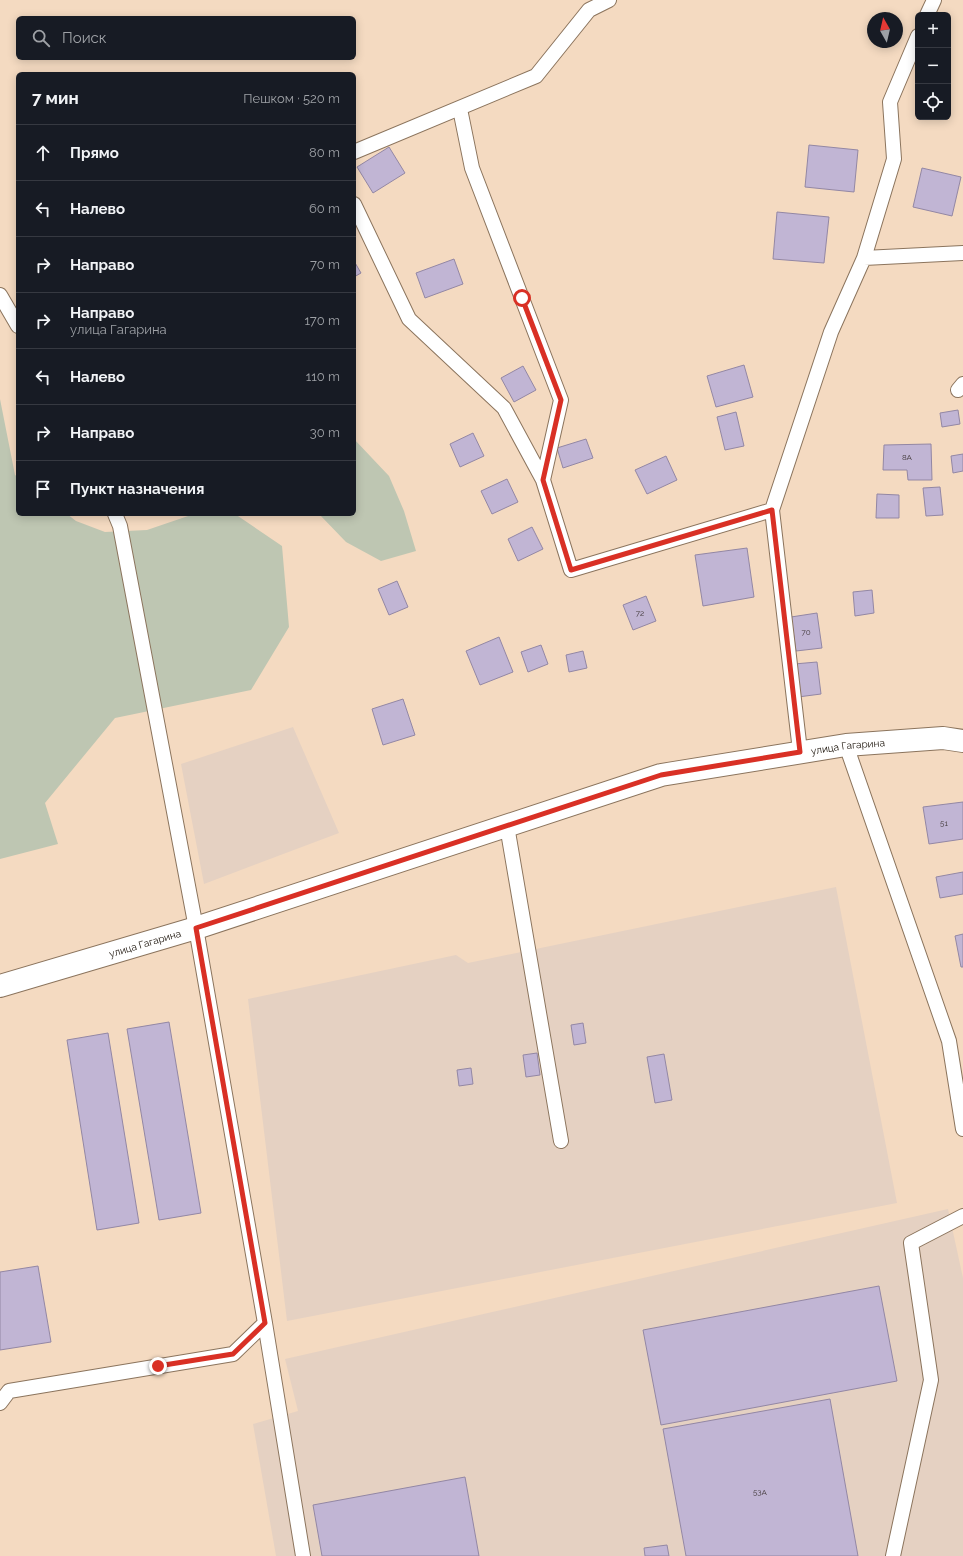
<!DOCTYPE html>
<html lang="ru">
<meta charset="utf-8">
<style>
:root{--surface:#171b24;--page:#242831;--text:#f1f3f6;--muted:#9ea1a6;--line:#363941}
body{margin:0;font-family:Raleway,sans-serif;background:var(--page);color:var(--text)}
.controls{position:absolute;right:12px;top:12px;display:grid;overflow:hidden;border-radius:6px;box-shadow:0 2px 10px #0003}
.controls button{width:36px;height:36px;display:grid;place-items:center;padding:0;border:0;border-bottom:1px solid var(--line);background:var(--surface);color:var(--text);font:20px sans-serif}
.compass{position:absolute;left:867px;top:12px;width:36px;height:36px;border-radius:50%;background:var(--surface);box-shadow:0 2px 10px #0003;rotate:352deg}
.stop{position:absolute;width:12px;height:12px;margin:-9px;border:3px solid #d93025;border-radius:50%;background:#fff}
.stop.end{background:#d93025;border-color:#fff;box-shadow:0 1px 4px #0008}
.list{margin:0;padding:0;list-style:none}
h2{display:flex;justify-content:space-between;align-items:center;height:52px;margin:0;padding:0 16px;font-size:17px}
h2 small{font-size:13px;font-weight:400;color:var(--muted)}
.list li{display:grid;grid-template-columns:26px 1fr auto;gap:12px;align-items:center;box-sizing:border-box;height:56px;padding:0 16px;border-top:1px solid var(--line)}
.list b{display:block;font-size:15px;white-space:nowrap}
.list p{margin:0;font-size:13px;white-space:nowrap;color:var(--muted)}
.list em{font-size:13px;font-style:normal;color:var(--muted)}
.icon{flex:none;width:22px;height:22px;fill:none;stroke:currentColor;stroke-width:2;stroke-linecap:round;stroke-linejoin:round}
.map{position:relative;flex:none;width:963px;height:1556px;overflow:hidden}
.search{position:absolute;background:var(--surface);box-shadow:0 2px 10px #0003;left:16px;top:16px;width:340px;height:44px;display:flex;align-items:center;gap:10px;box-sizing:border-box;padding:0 14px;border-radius:6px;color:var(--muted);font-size:15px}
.panel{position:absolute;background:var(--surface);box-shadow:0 2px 10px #0003;left:16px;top:72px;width:340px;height:444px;border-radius:6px}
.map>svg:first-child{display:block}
</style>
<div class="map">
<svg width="963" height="1556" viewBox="0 0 963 1556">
<rect width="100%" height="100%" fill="#f4dac1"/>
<path fill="#e5d1c2" d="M293,727l46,106 -135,51 -23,-120z
M836,887l61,316 -610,118 -39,-322 208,-44 12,8z
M948,1209l15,69v278h-687l-23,-132 45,-13 -13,-52z"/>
<path fill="#bec6b2" d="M0,399l15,76 3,2v37h49l9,7 29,11 42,-2 47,-16h41l47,32 7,81 -38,63 -136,28 -70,85 13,41 -58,15z
M354,439l35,37 15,35 12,40 -35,10 -35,-19 -27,-28h35z"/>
<path fill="#c1b5d4" stroke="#9387a4" d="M809,145l49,5 -4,42 -49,-5z
M389,147l16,26 -32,20 -16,-26z
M922,168l39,9 -9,39 -39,-9z
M777,212l52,5 -5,46 -51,-4z
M454,259l9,25 -38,14 -9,-25z
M354,261l7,12 -7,4z
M744,365l9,32 -37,10 -9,-31z
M523,366l13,24 -22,12 -13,-24z
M958,410l2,14 -18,3 -2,-14z
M736,412l8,34 -19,4 -8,-33z
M473,433l11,23 -24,11 -10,-23z
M586,439l7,19 -30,10 -6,-20z
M931,444l1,36h-24l-1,-10h-24l1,-25z
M963,454v17l-10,2 -2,-17z
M666,456l11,24 -30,14 -12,-24z
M507,479l11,23 -26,12 -11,-23z
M940,487l3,28 -17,1 -3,-28z
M877,494l22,1v23h-23z
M532,527l11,22 -25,12 -10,-22z
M747,548l7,49 -51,9 -8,-51z
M397,581l11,26 -19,8 -11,-26z
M872,590l2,23 -19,3 -2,-24z
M646,596l10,25 -23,9 -10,-25z
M817,613l5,35 -26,3 -5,-34z
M499,637l14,35 -33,13 -14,-34z
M541,645l7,19 -20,8 -7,-20z
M583,651l4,17 -18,4 -3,-17z
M817,662l4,32 -23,3 -4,-33z
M403,699l12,36 -32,10 -11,-36z
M963,802v37l-34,5 -6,-37z
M963,872v22l-23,4 -4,-21z
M963,934v33h-2l-6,-31z
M169,1022l32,191 -42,7 -32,-191z
M583,1023l3,20 -12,2 -3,-20z
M108,1033l31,190 -42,7 -30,-190z
M537,1053l3,22 -14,2 -3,-22z
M664,1054l8,46 -17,3 -8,-46z
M471,1068l2,16 -14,2 -2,-16z
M38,1266l13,76 -51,8v-78z
M879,1286l18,95 -236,44 -18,-95z
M830,1399l28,157h-172l-23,-127z
M465,1477l14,79h-157l-9,-51z
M667,1545l2,11h-24l-1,-8z"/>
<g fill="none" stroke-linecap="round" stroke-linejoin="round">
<g stroke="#8b745d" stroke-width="16">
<path id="lane" d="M927,15l7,-15
M460,109l12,59 89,232 -18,80
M354,152l182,-76 53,-66 20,-10
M354,204l55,115 95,89 39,72 28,90 201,-60
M864,258l30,-99 -4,-57 28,-66
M0,295l18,31
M958,390l5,-6
M846,745l103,296 14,88
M800,751l-28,-241 59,-178 33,-74 99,-5
M507,826l54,315
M265,1323l38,233
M0,1403l9,-12 224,-37 32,-31 -69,-395 -76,-402 -5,-12
M893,1556l38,-176 -20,-137 52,-27"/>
</g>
<g stroke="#8b745d" stroke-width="24">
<g id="secondary">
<path id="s1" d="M0,986l196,-58 465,-153 185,-30 97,-7 20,3"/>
</g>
</g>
<use href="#lane" stroke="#fff" stroke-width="14"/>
<use href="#secondary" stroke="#fff" stroke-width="22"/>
</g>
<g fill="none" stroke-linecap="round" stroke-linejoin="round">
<path stroke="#d93025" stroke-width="5" d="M158,1366l75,-12 32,-31 -69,-395 465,-153 139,-23 -28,-242 -201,60 -28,-90 18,-80 -39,-102"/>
</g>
<g text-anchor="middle" stroke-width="4" stroke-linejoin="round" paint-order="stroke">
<g font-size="8" fill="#433a3b">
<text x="907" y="460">8А</text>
<text x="640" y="616">72</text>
<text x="806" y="635">70</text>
<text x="944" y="826">51</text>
<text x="760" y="1495">53А</text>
</g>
<g font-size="10" fill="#191108" stroke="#f4dac1">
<text dy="4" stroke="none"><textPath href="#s1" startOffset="883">улица Гагарина</textPath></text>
<text dy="4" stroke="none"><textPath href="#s1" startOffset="151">улица Гагарина</textPath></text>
</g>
</g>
</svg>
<div class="controls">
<button>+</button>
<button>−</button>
<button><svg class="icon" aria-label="locate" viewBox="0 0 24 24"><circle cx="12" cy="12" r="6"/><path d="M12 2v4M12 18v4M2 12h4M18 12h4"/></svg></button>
</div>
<svg class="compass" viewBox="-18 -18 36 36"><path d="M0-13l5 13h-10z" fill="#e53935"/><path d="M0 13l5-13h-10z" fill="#9ea1a6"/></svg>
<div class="stop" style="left:522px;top:298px"></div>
<div class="stop end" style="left:158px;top:1366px"></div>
<div class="search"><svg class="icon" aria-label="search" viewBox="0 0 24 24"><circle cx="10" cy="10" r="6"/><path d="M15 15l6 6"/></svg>Поиск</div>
<section class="panel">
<h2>7 мин<small>Пешком · 520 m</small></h2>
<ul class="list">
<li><svg class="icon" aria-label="ahead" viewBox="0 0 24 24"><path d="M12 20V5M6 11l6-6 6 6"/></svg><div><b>Прямо</b></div><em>80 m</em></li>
<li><svg class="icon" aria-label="left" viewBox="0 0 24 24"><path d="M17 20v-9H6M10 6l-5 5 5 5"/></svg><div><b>Налево</b></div><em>60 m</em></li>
<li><svg class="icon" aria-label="right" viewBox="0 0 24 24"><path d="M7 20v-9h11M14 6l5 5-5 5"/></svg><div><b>Направо</b></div><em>70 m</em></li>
<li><svg class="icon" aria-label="right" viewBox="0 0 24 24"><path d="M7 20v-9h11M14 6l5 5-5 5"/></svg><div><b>Направо</b><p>улица Гагарина</p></div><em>170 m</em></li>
<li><svg class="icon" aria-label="left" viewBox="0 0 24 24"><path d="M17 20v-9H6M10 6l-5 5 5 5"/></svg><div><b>Налево</b></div><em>110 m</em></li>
<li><svg class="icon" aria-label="right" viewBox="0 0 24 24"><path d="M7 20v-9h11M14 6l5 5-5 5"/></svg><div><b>Направо</b></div><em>30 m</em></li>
<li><svg class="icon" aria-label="arrive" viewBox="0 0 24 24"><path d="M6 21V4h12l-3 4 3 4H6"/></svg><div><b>Пункт назначения</b></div></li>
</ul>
</section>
</div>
